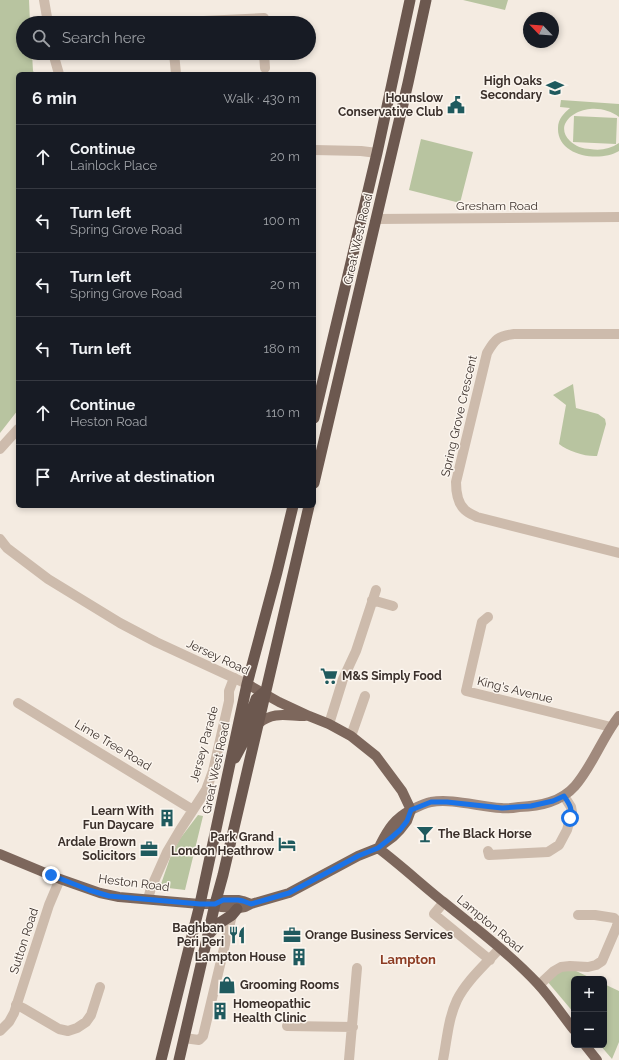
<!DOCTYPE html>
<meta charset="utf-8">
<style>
:root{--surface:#171b24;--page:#242831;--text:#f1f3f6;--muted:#9ea1a6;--line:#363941}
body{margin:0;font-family:Raleway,sans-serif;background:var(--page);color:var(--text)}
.controls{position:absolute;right:12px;bottom:12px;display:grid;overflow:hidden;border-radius:6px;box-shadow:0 2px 6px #0003}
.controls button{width:36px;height:36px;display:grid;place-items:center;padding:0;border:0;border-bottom:1px solid var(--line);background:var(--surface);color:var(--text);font:20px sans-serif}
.compass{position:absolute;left:523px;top:12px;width:36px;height:36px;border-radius:50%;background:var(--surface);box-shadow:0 2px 6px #0003;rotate:295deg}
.stop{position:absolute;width:12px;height:12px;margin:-9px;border:3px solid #1a73e8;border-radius:50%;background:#fff}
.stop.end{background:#1a73e8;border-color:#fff;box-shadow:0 1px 4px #0008}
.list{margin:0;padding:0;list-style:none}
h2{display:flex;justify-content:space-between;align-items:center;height:52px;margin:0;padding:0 16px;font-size:17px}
h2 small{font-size:13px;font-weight:400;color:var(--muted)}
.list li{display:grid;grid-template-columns:26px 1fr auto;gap:12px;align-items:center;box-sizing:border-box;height:64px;padding:0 16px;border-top:1px solid var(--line)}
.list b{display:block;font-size:15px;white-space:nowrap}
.list p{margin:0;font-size:13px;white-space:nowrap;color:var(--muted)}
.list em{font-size:13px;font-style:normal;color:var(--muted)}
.icon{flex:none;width:22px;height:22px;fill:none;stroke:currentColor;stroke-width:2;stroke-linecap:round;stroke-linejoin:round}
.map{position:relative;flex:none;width:619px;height:1060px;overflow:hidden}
.search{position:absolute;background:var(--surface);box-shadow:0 2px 6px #0003;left:16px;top:16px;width:300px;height:44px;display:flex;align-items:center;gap:10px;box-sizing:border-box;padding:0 14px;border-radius:22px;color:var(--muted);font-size:15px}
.panel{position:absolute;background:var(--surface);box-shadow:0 2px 6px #0003;left:16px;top:72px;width:300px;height:436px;border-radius:6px}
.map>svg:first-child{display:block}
</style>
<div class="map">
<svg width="619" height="1060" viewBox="0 0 619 1060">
<rect width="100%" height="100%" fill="#f4ebe1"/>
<path fill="#b8c4a0" d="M0,0h29l1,23h-7v30h9l1,18 2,3h-17v336l-18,23z
M463,0h45l-3,10z
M561,100l58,4v13c-8,-6 -18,-9 -29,-8 -16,1 -36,16 -20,32 5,5 13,8 20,8 10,2 20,0 29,-6v8c-20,12 -62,5 -61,-23 0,-9 6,-15 12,-20l-10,-1z
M574,116l43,2 -1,26 -43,-2z
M421,139l52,13 -13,51 -51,-13z
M573,384l3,24 22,6 7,5 1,5 -9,32c-11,1 -29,-5 -38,-12l7,-39 -13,-10z
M198,815l5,1 -18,74 -25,-3 10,-29 9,-18z
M574,970l19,9h-19v34l-27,-32 13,-10z
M604,984l15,7v51l-7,17 -12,-14h4z"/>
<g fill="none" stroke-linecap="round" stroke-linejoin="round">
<path stroke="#cdbbac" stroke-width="10" d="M161,23l103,-5v5
M174,53l2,21
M264,53l1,15
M314,150l47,1 16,2
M376,219l243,-2
M619,334h-105c-16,2 -19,5 -27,19l-31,129c0,10 1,21 9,28 3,3 8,5 12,7l142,36
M372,600l21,6
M488,617l-6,5 -16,69 145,36
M18,703l175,107
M329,724l14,-45 13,-28 20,-61
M351,736l14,-40
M488,851l1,4 59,-3 11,-7 8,-15 5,-18 -1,-5 -7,-11
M148,899l3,-11 16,-36 13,-22 26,-40 7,-19 16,-70v-10l5,-13
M444,902l-10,12 56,46
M539,985l15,-14 7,-4 9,-1 18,1 8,-2 6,-4 15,-35v-5l-3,-3 -19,-3h-17
M16,1005l7,3 36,21 9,2 9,-3 9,-6 5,-7 9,-28
M287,1026l66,1
M184,1038l15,2 4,-4 29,-121
M349,1060l8,-92
M443,1060c4,-20 5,-41 14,-60 10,-20 29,-36 43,-52"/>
<path stroke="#cdbbac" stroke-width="10" d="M44,0l4,23
M53,53l6,21
M0,449l18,-20
M0,539l7,9 41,31 72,44 36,19 91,42
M0,1031l9,-9 5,-9 35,-108 11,-26"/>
<path stroke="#a18a7d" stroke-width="10" d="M411,810c6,-3 14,-7 20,-8 21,-4 49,5 70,6 6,1 12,0 18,-1 21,-1 42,-5 56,-21 18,-21 27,-48 44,-70"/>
<path stroke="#7d675c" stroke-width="10" d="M247,684l32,18 30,14 20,8 22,12 25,20 26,35 9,19
M259,723c15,-12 28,-7 46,-7
M380,845c8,-16 15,-27 31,-35
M378,848c24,18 45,38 68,56 32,26 65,51 92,80 13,14 24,31 36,46
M0,854l60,25 40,14 19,4 81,7h15l8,-4h16l4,1 8,3
M215,904l6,3 18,1 6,-1 6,-3 38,-11 69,-37 20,-8 15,-11 7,-7 7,-9 4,-11
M585,1045l12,15"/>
<path stroke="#6c584f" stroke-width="11" d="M314,418l63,-265 33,-153
M314,483l94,-400 18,-83
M235,758l7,-13 9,-32 5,-14 7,-6
M208,935l10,-11 14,-9 5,-6
M161,1060l39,-156 47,-220 30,-112 16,-66
M179,1060l36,-156 8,-29 86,-369"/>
</g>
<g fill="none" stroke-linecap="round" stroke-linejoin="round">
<path stroke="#1a73e8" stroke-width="5" d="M51,875l38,15 20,6 91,8h15l8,-4h15l5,1 8,3 38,-11 69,-37 20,-8 14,-11 8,-7 7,-9 4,-11 20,-8h16l55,6 29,-2 22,-5 11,-5c5,8 9,12 6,22"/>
</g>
<defs>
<g id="school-bare" transform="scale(1.38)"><path d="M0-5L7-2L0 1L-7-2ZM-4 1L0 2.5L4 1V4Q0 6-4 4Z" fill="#1f5a5e" stroke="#fbf5ee" stroke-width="2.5" paint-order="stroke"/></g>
<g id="civic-bare" transform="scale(1.38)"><path d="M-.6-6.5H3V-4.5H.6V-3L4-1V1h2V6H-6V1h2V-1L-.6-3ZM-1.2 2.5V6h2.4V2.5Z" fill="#1f5a5e" stroke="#fbf5ee" stroke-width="2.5" paint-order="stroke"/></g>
<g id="supermarket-bare" transform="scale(1.38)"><path d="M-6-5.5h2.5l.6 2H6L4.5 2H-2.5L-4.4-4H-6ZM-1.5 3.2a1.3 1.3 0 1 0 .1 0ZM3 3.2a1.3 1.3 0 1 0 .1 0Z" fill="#1f5a5e" stroke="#fbf5ee" stroke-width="2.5" paint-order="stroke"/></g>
<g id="building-bare" transform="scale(1.38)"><path d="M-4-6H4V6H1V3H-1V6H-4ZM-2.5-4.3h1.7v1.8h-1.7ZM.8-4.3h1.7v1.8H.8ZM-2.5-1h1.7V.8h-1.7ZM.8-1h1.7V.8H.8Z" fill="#1f5a5e" stroke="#fbf5ee" stroke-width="2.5" paint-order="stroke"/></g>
<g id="bar-bare" transform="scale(1.38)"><path d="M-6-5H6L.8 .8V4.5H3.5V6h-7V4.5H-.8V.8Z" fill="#1f5a5e" stroke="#fbf5ee" stroke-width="2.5" paint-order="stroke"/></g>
<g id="hotel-bare" transform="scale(1.38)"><path d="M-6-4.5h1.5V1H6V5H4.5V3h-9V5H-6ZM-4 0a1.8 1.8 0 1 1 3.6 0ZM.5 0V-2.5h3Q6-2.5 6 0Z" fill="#1f5a5e" stroke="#fbf5ee" stroke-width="2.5" paint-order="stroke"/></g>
<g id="office-bare" transform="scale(1.38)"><path d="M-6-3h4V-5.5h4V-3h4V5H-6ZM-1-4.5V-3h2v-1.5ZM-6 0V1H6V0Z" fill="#1f5a5e" stroke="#fbf5ee" stroke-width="2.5" paint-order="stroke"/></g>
<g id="restaurant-bare" transform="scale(1.38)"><path d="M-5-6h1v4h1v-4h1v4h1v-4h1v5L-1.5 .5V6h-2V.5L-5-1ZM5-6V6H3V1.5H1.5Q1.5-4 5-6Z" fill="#1f5a5e" stroke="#fbf5ee" stroke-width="2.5" paint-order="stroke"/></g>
<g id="shop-bare" transform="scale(1.38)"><path d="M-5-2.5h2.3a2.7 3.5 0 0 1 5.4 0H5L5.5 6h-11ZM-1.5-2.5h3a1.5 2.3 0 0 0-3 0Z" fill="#1f5a5e" stroke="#fbf5ee" stroke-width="2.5" paint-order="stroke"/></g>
</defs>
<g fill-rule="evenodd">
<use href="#school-bare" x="555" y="88"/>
<use href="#civic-bare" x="456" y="105"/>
<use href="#supermarket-bare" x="329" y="676"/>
<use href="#building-bare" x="167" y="818"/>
<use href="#bar-bare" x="425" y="834"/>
<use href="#hotel-bare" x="287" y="844"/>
<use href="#office-bare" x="149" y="849"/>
<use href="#restaurant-bare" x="237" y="935"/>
<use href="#office-bare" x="292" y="935"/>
<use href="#building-bare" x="299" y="957"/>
<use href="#shop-bare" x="227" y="985"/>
<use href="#building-bare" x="220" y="1011"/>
</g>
<g text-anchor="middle" stroke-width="3" stroke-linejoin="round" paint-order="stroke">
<g font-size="12" font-weight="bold" fill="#3b302b" stroke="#fbf5ee" text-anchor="end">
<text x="542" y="85">High Oaks<tspan x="542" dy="14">Secondary</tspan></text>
<text x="443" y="102">Hounslow<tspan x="443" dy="14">Conservative Club</tspan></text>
<text x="342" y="680" text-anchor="start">M&amp;S Simply Food</text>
<text x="154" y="815">Learn With<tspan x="154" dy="14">Fun Daycare</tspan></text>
<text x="438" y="838" text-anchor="start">The Black Horse</text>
<text x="274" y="841">Park Grand<tspan x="274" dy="14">London Heathrow</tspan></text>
<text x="136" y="846">Ardale Brown<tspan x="136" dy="14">Solicitors</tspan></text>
<text x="224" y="932">Baghban<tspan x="224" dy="14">Peri Peri</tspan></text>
<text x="305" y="939" text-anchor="start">Orange Business Services</text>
<text x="286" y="961">Lampton House</text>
<text x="240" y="989" text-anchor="start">Grooming Rooms</text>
<text x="233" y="1008" text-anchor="start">Homeopathic<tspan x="233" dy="14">Health Clinic</tspan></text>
</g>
<g font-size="12" fill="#3b302b" stroke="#fbf5ee">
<text x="497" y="210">Gresham Road</text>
<text transform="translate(358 239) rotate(-77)" y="4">Great West Road</text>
<text transform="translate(459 416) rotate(-77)" y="4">Spring Grove Crescent</text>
<text transform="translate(218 657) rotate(25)" y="4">Jersey Road</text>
<text transform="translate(515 690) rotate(14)" y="4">King's Avenue</text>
<text transform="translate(204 744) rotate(-75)" y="4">Jersey Parade</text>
<text transform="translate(113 745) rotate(31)" y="4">Lime Tree Road</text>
<text transform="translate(216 768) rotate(-78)" y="4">Great West Road</text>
<text transform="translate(134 883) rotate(7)" y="4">Heston Road</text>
<text transform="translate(490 924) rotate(40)" y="4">Lampton Road</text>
<text transform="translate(24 941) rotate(-72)" y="4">Sutton Road</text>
</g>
<g font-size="13" font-weight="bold" fill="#8c3b22" stroke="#fbf5ee">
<text x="408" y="964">Lampton</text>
</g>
</g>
</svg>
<div class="controls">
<button>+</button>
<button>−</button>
</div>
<svg class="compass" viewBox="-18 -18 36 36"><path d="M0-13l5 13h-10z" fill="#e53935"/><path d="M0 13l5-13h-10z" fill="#9ea1a6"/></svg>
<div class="stop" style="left:570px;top:818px"></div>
<div class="stop end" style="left:51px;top:875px"></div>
<div class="search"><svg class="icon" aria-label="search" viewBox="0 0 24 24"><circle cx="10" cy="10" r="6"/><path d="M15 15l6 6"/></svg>Search here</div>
<section class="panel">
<h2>6 min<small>Walk · 430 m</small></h2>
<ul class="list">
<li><svg class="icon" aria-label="ahead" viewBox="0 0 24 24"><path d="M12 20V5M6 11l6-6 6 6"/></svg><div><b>Continue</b><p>Lainlock Place</p></div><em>20 m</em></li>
<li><svg class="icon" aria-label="left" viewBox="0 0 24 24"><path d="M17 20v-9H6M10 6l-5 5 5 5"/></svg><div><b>Turn left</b><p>Spring Grove Road</p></div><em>100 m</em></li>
<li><svg class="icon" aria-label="left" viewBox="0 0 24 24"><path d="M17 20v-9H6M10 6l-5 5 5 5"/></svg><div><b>Turn left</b><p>Spring Grove Road</p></div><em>20 m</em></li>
<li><svg class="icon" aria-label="left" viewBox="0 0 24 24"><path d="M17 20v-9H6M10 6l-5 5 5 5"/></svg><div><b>Turn left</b></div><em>180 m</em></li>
<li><svg class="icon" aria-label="ahead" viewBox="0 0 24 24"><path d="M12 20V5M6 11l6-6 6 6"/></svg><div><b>Continue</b><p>Heston Road</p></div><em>110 m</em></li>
<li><svg class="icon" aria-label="arrive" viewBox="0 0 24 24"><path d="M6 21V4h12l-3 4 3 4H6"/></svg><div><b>Arrive at destination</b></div></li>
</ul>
</section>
</div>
